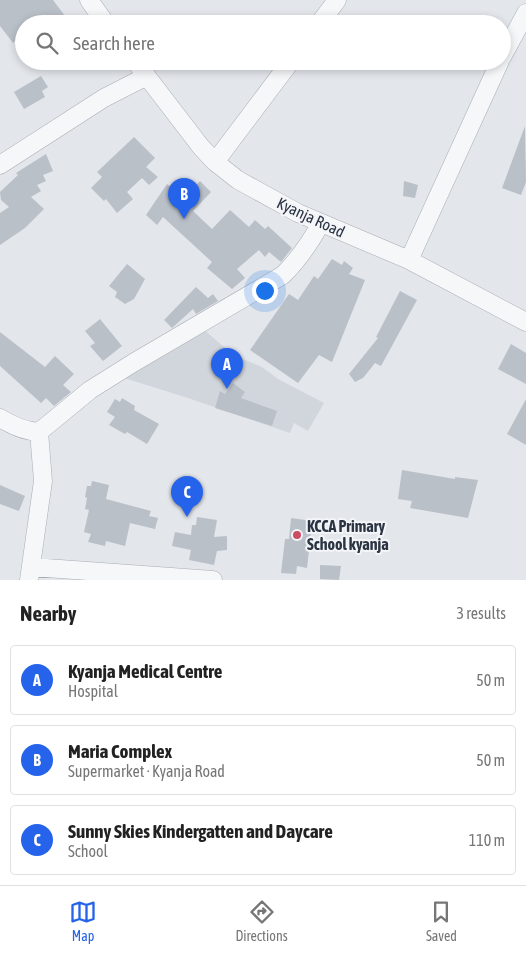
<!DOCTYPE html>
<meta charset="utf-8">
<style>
:root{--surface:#fff;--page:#f6f6f6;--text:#222;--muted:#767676;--line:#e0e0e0;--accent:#2563eb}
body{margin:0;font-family:"Asap Condensed",sans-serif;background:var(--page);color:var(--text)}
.you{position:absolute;left:264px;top:290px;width:18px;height:18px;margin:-12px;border:4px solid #fff;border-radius:50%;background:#1a73e8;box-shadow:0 0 0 8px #1a73e833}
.badge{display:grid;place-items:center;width:32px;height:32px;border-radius:50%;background:var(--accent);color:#fff;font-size:16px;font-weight:700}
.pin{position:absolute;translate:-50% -41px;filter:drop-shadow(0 1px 2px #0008)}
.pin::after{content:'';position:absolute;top:26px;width:18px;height:15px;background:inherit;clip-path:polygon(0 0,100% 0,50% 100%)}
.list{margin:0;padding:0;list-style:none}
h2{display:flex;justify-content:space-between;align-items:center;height:65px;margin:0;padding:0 20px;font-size:21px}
h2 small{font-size:16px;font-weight:400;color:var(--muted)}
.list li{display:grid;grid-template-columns:32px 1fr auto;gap:15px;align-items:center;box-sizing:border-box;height:70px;margin:0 10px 10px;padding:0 10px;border:1px solid var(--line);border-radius:5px}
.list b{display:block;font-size:19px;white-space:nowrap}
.list p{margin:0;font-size:16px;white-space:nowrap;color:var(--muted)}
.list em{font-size:16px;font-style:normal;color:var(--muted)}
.icon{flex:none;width:28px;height:28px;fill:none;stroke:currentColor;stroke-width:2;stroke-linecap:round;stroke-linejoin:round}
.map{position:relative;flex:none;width:526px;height:580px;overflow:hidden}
.search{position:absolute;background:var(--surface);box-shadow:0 2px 8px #0003;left:15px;right:15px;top:15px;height:55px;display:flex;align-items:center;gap:12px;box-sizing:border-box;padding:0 18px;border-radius:28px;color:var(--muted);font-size:19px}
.sheet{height:305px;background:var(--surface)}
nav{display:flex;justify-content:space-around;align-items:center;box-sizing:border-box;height:70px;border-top:1px solid var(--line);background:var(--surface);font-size:14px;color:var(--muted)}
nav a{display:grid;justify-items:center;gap:2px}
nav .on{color:var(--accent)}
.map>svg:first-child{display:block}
</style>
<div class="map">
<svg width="526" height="580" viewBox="0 0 526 580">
<rect width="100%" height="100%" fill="#e3e6eb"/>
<path fill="#d1d6dd" d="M201,327l32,28 29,12 16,12 46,24 -16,28 -14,-8 -4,10 -102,-35 -67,-21z"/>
<path fill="#bac0c8" d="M0,0h53l18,24h-47v31l-9,-14 -2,2 -13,-17z
M41,76l7,11 -6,4 3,6 -21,12 -10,-17z
M525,126l1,56 -5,13 -19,-7z
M134,137l21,21 -9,9 12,10 -9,8 -7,-7 -15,14 6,7 -16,14 -11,-14 -2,2 -13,-13 11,-11 -5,-5z
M46,154l7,17 -10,4 3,6 -9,4 4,6 -10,6 13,12 -19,19 -25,17v-32l9,-6 -8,-7 -1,-8 18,-17 -2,-2z
M200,181l11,11 -18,19 19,18 18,-19 19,17 6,-7 10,9 3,-3 24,22 -11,14 -12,-10 -4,5 -6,-7 -22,19 8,9 -13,11 -25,-21 5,-6 -49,-45 -6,8 -11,-10 21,-31 2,2 1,-1 15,12z
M404,181l14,4 -3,13 -12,-2z
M332,259l10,6 2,-4 9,7 -4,6 16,6 -33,82 -13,-7 -21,28 -48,-33 39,-56 9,6 16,-24 4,3z
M127,264l18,15 -11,20 -9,5 -10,-7 2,-5 -8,-6z
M196,287l12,11 5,-4 5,7 -22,13 -3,-5 -21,19 -8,-8z
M400,291l17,9 -36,66 -6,-3 -12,15 -8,4 -6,-8 29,-36 -2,-1z
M100,319l22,27 -19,15 -13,-15 5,-3 -10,-12z
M0,332l45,35 10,-11 19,18 -11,11 8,7 -17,14 -8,-8 -5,5 -41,-37z
M511,344l15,9v31l-28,-15z
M233,383l12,9 -4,6 36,13 -5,15 -57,-18 5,-17 5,3z
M122,398l13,8 -1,4 25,14 -12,20 -20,-12 -2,2 -16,-9 6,-8 -8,-5 8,-13 5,3z
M526,399v46l-19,-11z
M402,470l53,9v-2l23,3 -10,38 -58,-10 2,-7 -14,-2z
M92,481l17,4 -3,14 45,12 -2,5 9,2 -3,11 -25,-6 -5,23 -19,-5 -1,5 -17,-4 3,-8 -7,-2 5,-22 -4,-1 2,-11 -2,-1 2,-11h4z
M0,485l25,11 -6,15 -19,-7z
M197,517l20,3 -3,17 13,-1v14l-10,1 -3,14 -25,-5 2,-10 -19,-4 3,-14 16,3 1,-10h4z
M291,518l21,3v2l-5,45 -10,-2 -1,8 -15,-1 4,-34h4z
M320,565l21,1 -2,14 -19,-1z"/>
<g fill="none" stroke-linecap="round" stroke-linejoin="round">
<g stroke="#a8adb5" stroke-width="19">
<path id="minor" d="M89,0l17,24
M319,24l18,-24
M502,57l24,-44
M135,61l66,86 14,15 23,18 60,33 111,47 117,62
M215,162l76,-101
M0,165l104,-67 43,-22
M409,260l91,-199
M0,418c13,8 24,13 39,14l51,-42 43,-27 150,-88c16,-16 27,-32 38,-52
M32,567l181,13
M29,580l14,-99 -4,-49"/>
</g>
<use href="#minor" stroke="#f6f7f9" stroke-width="18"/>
</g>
<circle fill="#cc4c63" stroke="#f3f5f8" stroke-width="2" cx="297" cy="535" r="5"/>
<g text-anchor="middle" stroke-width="4" stroke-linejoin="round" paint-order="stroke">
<g font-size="16" fill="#2b3443" stroke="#f3f5f8">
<text transform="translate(311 217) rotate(25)" y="6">Kyanja Road</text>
</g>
<g font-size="16" font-weight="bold" fill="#2b3443" stroke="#f3f5f8" text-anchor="start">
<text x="307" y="532">KCCA Primary<tspan x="307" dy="18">School kyanja</tspan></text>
</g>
</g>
</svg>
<div class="you"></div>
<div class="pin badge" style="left:227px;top:389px">A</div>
<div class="pin badge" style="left:184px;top:219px">B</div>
<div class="pin badge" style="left:187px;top:517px">C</div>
<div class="search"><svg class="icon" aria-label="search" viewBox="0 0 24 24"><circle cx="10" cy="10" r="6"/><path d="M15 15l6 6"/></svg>Search here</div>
</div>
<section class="sheet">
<h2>Nearby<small>3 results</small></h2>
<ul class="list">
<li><span class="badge">A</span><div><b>Kyanja Medical Centre</b><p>Hospital</p></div><em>50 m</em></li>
<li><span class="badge">B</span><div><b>Maria Complex</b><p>Supermarket · Kyanja Road</p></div><em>50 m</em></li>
<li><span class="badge">C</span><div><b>Sunny Skies Kindergatten and Daycare</b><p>School</p></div><em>110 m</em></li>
</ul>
</section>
<nav>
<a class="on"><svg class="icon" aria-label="map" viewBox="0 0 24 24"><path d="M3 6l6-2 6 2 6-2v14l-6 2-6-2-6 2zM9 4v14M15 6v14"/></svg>Map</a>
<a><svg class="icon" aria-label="directions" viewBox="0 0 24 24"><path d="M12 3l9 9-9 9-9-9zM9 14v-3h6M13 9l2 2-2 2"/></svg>Directions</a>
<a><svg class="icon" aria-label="saved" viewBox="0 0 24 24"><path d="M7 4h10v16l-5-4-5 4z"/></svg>Saved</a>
</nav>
